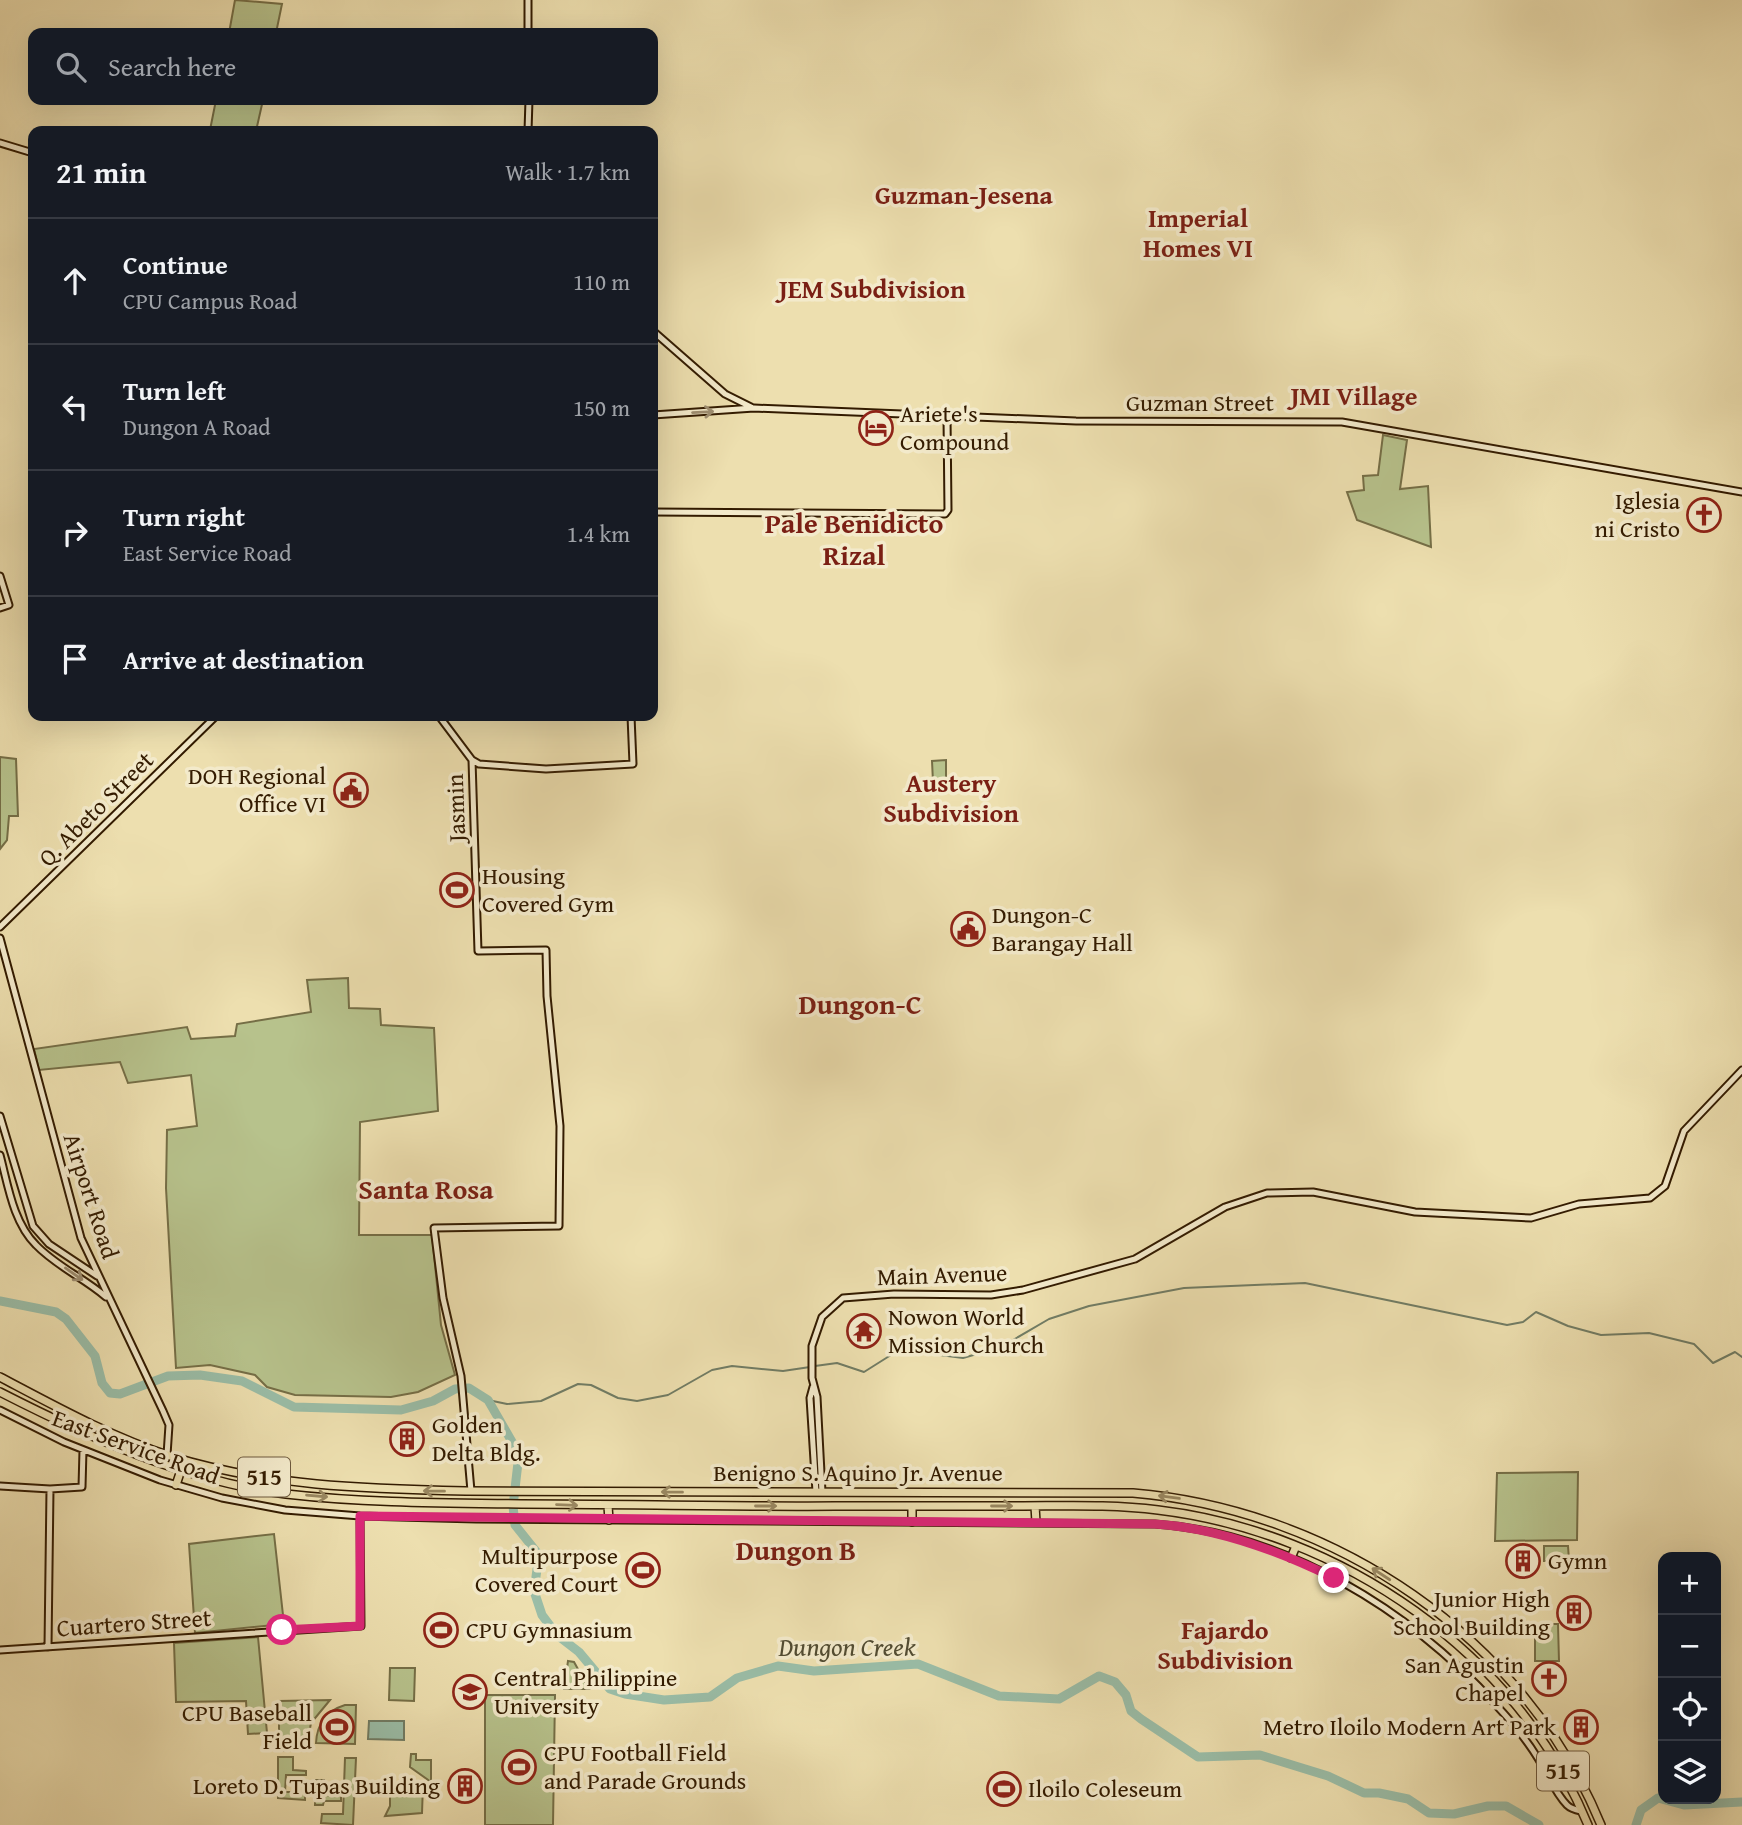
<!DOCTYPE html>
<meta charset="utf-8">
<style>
:root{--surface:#171b24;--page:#242831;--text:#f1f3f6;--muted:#9ea1a6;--line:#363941}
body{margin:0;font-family:"Gentium Book Plus",serif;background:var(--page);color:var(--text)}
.controls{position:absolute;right:21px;bottom:21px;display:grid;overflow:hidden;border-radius:14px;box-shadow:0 7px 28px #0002}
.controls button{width:63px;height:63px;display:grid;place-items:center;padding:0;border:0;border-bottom:2px solid var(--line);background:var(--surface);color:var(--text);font:35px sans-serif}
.stop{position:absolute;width:21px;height:21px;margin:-16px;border:5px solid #db2777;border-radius:50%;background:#fff}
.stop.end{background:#db2777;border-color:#fff;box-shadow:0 2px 7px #0008}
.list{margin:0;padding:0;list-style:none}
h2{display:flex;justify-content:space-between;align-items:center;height:91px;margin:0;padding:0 28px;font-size:30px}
h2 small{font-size:23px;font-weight:400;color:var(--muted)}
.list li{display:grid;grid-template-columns:46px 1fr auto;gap:21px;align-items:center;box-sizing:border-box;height:126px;padding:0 28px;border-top:2px solid var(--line)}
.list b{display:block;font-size:26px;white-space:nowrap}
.list p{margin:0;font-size:23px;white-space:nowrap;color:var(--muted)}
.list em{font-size:23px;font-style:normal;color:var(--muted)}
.icon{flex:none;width:38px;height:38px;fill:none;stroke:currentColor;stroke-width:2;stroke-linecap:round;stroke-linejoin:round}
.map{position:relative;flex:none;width:1742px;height:1825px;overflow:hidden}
.search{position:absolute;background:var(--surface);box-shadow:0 7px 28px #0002;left:28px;top:28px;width:630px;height:77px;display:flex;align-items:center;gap:18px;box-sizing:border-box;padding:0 24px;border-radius:14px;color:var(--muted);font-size:26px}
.panel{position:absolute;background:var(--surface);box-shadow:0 7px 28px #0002;left:28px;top:126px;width:630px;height:595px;border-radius:14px}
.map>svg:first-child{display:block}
</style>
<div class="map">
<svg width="1742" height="1825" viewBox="0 0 1742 1825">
<rect width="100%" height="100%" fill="#eddfaf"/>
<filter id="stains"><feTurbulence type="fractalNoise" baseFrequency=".00286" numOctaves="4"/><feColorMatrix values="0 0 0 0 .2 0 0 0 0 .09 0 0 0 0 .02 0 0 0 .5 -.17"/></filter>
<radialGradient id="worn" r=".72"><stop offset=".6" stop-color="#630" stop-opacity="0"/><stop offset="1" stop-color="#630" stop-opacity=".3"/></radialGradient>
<path fill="#b7c28c" stroke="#756e46" stroke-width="2" d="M235,0l47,4 -6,29h-47z
M216,100h47l-7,31 -46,-1z
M1383,435l24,5 -7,49 28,-3 3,61 -74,-27 -10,-28 17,-2 -1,-14 15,-1z
M0,757l16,2 2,57h-9l-2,24 -7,9z
M946,760v21l-13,1 -1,-21z
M464,879l1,22h-15l-1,-21z
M348,978l1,30 31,1 1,16 53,3 4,83 -78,11 -1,113h73l9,90 14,50 -37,17 -27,5 -96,-2 -28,-8 -12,-12 -45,-10 -34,3 -10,-180 1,-58 30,-4 -6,-51 -63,8 -8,-21 -81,8 -5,-21 153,-22 4,12 44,-3 2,-12 74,-12 -4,-32z
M1578,1472l-1,68 -82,1 2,-68z
M274,1534l10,90 -89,9 -6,-89z
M1544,1546h24l1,14 -25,1z
M1535,1624h23l1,37h-24z
M258,1637l9,96 -19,1 -2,-33 -70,1 -2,-59z
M568,1661l6,1 15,27h-25z
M390,1668h25l-1,33 -25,-1z
M485,1695h70l-2,130h-68z
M330,1700l-19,23 -5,27 -27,1v-50z
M345,1705h11l-1,39 -39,-1c1,-20 10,-32 29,-38z
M411,1754h5v6h15v22l-21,-15z
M278,1757h15v13l13,1v4h-20l-1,17h20v8l-27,-2z
M345,1758h11l-3,67 -32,-2 1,-9h21z
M316,1780h8l-1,15 18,1v5h-17l-1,4h-8z
M407,1784l16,1 -1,28 -37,3 5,-10v-16h17z"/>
<path fill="#9abda7" stroke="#717c64" stroke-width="2" d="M369,1721h35v19l-36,-1z"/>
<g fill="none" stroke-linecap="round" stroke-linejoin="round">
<path stroke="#717c64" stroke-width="2" d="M815,1366l22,-3 27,9 46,-29 22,2 8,10 23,3 38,-11 48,-28 40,-13 95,-18 121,-5 202,42 16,-3 13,-10 32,14 33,9 48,-2 45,11 19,19 22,-11 7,5
M488,1400l19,4 34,-3 37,-17 13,1 27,13 19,3 31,-6 44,-25 20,-4 51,5 27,-4"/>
<path stroke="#9abda7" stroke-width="9" d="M0,1301l56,11 10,7 29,37 7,27 8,10 10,1 48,-18 32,-1 42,6 52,26 107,3 32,-9 22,-12 14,-1 19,12 31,54 -6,52 2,19 24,30 -5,36 8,24 15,20 22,17 31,37 15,5 39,6 46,-3 27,-19 41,-12 36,5 104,-7 81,32 60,3 40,-23 16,6 11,13 5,16 10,8 57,38 62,-2 68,21 36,17h15l29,6 21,14 25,1 34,-8h18l33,19
M1636,1825l5,-15 17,-12 26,7 58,-3"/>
<g stroke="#331b00" stroke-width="9">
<path id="secondary" d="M528,33v-33
M528,131l1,-31
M0,143l33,10
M653,331l72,63 26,13
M653,415l101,-7 322,13 266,1 400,70
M653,512l292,2 3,-4 -1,-93
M0,576l9,29 -9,3
M439,716l33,44 6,191 68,-1 1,46 13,130 -1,100 -125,2 9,70 18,78 10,115
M472,760l7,4 67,5 87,-5 -2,-48
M0,927l216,-211
M0,938l81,300 82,173 6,14 -2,30
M0,1116l33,110 16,18 48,32
M0,1155c8,30 13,67 36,90 20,21 48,33 70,52
M813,1387l-3,11 6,94
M0,1410l64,32 96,38 62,18 63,12 75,6 116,3 679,5c131,9 255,86 341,181 16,17 31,35 43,55 9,14 16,33 28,45 4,4 9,5 14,6
M0,1486l50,3
M822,1492l-5,-95 -5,-19v-32l10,-29 21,-19 51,-4 97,1 32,-5 112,-31 90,-52 42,-14 46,-1 102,20 116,6 48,-14 71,-6 15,-12 19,-55 58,-61
M48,1647l2,-158 32,-2 1,-37
M0,1650l361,-24 -1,-110"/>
</g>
<g stroke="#331b00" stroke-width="10">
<path id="highway" d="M0,1377c55,29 111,60 170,79 96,30 196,33 296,35l667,2c201,17 391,144 468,332
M0,1392c90,46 185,89 286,102 78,9 157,9 235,10 105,0 210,3 314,2 61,0 122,0 183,0 47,0 94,-2 140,4 183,22 359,142 430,315
M176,1485l5,-15
M608,1506l1,14
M912,1506v16
M1035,1506l1,16
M1291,1558l5,-12
M1495,1703l11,-8"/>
</g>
<use href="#secondary" stroke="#f3eacb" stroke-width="5"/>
<use href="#highway" stroke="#eddfaf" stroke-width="7"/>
</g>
<defs><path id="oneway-shaft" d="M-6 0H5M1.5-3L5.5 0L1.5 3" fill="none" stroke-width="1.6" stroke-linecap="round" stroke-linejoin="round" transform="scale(1.75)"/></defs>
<g stroke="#9d8d70">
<use href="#oneway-shaft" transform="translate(703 412) rotate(-3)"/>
<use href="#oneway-shaft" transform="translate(74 1274) rotate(35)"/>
</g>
<g stroke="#998760">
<use href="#oneway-shaft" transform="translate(434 1491) rotate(-179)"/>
<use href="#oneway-shaft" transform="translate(672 1492) rotate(-179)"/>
<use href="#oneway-shaft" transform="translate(317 1496) rotate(5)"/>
<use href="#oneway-shaft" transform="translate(1169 1497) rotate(-172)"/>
<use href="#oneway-shaft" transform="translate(567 1505) rotate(2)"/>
<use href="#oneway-shaft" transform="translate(766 1506)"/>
<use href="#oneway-shaft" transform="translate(1002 1506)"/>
<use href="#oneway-shaft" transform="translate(1381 1574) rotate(-147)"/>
</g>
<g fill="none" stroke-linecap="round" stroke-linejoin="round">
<path stroke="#db2777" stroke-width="9" d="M282,1630l78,-4v-110l795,8c63,4 124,27 179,54"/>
</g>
<defs>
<g id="hotel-ring" transform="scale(1.75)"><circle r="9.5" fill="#f3eacb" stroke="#8f2418" stroke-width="1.5"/><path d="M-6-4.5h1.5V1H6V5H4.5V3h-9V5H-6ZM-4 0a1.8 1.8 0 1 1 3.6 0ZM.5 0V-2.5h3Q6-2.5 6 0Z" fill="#8f2418"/></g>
<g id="church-ring" transform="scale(1.75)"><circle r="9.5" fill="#f3eacb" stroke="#8f2418" stroke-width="1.5"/><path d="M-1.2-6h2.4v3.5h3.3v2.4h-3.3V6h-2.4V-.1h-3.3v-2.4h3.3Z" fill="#8f2418"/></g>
<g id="civic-ring" transform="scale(1.75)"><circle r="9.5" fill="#f3eacb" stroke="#8f2418" stroke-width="1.5"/><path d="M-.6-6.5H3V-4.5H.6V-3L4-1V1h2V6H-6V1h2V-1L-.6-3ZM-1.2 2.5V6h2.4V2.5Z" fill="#8f2418"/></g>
<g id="stadium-ring" transform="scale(1.75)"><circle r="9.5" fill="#f3eacb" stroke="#8f2418" stroke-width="1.5"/><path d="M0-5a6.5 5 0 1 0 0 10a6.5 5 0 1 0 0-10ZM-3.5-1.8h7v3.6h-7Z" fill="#8f2418"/></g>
<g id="temple-ring" transform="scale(1.75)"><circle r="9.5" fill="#f3eacb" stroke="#8f2418" stroke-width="1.5"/><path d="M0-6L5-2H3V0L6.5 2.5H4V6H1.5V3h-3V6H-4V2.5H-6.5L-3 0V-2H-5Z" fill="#8f2418"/></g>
<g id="building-ring" transform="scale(1.75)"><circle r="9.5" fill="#f3eacb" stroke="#8f2418" stroke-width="1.5"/><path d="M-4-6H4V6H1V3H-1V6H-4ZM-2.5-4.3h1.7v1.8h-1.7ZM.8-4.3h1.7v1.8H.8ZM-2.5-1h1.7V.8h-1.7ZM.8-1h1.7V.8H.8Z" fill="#8f2418"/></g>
<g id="university-ring" transform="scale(1.75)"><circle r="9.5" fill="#f3eacb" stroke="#8f2418" stroke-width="1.5"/><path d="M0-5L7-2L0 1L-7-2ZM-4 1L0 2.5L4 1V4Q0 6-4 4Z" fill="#8f2418"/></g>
</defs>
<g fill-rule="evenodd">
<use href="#hotel-ring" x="876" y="428"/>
<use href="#church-ring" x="1704" y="515"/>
<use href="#civic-ring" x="351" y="790"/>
<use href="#stadium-ring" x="457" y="890"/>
<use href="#civic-ring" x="968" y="929"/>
<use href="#temple-ring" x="864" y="1331"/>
<use href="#building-ring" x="407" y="1439"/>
<use href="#building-ring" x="1523" y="1561"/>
<use href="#stadium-ring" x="643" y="1570"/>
<use href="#building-ring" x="1574" y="1613"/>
<use href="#stadium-ring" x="441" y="1630"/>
<use href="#church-ring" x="1549" y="1679"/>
<use href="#university-ring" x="470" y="1692"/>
<use href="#stadium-ring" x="337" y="1727"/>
<use href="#building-ring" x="1581" y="1727"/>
<use href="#stadium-ring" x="519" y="1767"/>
<use href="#building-ring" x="465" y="1786"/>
<use href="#stadium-ring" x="1004" y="1789"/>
</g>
<g text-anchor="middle" stroke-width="7" stroke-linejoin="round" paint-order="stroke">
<g fill="#f3eacb" stroke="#6d593d" stroke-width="2">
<rect x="238" y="1457.5" width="52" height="39" rx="5"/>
<rect x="1537" y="1751.5" width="52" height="39" rx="5"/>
</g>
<g font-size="23" font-weight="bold" fill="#331b00">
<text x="264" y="1485">515</text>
<text x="1563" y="1779">515</text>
</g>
<g font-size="24" fill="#331b00" stroke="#f3eacb">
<text x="1200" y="411">Guzman Street</text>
<text transform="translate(456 808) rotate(-92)" y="8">Jasmin</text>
<text transform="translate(96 809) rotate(-45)" y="8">Q. Abeto Street</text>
<text transform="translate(91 1196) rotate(72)" y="8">Airport Road</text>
<text transform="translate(942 1275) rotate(-2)" y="8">Main Avenue</text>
<text transform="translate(136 1447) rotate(20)" y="8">East Service Road</text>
<text x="858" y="1481">Benigno S. Aquino Jr. Avenue</text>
<text transform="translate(134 1623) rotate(-4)" y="8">Cuartero Street</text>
</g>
<g font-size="24" fill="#331b00" stroke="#f3eacb" text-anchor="start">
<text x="900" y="422">Ariete's<tspan x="900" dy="28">Compound</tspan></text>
<text x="1680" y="509" text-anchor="end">Iglesia<tspan x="1680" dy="28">ni Cristo</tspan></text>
<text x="326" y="784" text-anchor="end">DOH Regional<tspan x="326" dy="28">Office VI</tspan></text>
<text x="482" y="884">Housing<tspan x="482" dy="28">Covered Gym</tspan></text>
<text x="992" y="923">Dungon-C<tspan x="992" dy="28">Barangay Hall</tspan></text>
<text x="888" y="1325">Nowon World<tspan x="888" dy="28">Mission Church</tspan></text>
<text x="432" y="1433">Golden<tspan x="432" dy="28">Delta Bldg.</tspan></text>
<text x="618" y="1564" text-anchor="end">Multipurpose<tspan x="618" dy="28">Covered Court</tspan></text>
<text x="1548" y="1569">Gymn</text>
<text x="1550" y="1607" text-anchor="end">Junior High<tspan x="1550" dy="28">School Building</tspan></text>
<text x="466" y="1638">CPU Gymnasium</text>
<text x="1524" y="1673" text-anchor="end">San Agustin<tspan x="1524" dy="28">Chapel</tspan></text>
<text x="494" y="1686">Central Philippine<tspan x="494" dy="28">University</tspan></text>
<text x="312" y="1721" text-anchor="end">CPU Baseball<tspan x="312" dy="28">Field</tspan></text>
<text x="1556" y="1735" text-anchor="end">Metro Iloilo Modern Art Park</text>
<text x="544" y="1761">CPU Football Field<tspan x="544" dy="28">and Parade Grounds</tspan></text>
<text x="440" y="1794" text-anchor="end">Loreto D. Tupas Building</text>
<text x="1028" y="1797">Iloilo Coleseum</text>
</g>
<g font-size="26" font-weight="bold" fill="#7a1f14" stroke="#f3eacb">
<text x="964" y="204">Guzman-Jesena</text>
<text x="1198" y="227">Imperial<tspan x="1198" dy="30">Homes VI</tspan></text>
<text x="872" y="298">JEM Subdivision</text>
<text x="1354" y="405">JMI Village</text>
<text x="951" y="792">Austery<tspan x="951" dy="30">Subdivision</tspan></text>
<text x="1225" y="1639">Fajardo<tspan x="1225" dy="30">Subdivision</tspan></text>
</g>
<g font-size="26" font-style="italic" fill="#524c32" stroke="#f3eacb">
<text x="847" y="1656">Dungon Creek</text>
</g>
<g font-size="28" font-weight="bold" fill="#7a1f14" stroke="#f3eacb">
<text x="854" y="533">Pale Benidicto<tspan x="854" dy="32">Rizal</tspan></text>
<text x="860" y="1014">Dungon-C</text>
<text x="426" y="1199">Santa Rosa</text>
<text x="796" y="1560">Dungon B</text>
</g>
</g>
<rect width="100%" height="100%" filter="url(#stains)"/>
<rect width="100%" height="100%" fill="url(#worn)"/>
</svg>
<div class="controls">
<button>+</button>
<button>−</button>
<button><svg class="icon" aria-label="locate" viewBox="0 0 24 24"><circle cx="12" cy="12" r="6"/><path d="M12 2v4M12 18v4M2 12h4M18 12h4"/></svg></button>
<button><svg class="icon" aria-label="layers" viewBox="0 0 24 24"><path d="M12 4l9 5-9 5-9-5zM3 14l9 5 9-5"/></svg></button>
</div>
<div class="stop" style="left:282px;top:1630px"></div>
<div class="stop end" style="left:1334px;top:1578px"></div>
<div class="search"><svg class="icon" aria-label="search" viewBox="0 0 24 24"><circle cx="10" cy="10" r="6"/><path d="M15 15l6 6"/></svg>Search here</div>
<section class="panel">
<h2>21 min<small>Walk · 1.7 km</small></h2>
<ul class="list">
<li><svg class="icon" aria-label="ahead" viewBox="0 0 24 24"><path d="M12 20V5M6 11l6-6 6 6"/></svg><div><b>Continue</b><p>CPU Campus Road</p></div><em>110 m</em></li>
<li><svg class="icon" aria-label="left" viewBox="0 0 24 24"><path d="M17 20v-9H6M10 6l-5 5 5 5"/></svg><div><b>Turn left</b><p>Dungon A Road</p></div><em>150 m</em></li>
<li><svg class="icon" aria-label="right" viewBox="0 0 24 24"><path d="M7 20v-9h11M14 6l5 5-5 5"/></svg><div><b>Turn right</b><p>East Service Road</p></div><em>1.4 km</em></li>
<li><svg class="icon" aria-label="arrive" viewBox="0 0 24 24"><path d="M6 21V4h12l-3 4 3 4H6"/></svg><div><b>Arrive at destination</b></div></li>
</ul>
</section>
</div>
